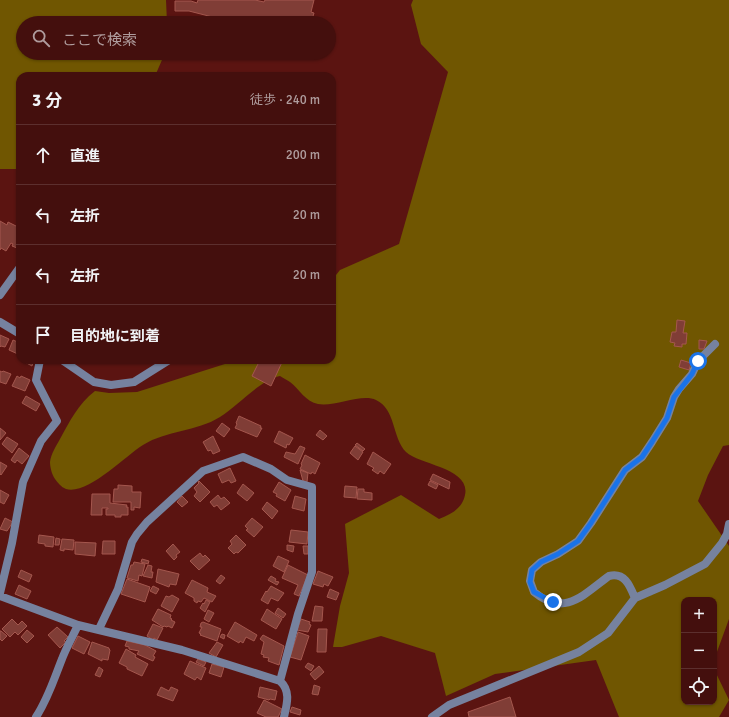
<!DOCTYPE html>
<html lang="ja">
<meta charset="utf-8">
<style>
:root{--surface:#440f0d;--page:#4e1d1b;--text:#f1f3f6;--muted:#af9c9d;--line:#5c2f2e}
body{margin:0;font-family:Signika,"Noto Sans JP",sans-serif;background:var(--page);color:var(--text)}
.controls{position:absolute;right:12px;bottom:12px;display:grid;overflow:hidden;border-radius:8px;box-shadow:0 1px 3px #0004}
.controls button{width:36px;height:36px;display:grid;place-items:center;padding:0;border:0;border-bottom:1px solid var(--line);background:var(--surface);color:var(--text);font:20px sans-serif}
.stop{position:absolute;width:12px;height:12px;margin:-9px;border:3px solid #1a73e8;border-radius:50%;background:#fff}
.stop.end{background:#1a73e8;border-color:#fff;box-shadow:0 1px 4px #0008}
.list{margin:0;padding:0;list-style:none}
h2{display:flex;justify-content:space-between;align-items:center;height:52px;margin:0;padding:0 16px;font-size:17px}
h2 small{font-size:13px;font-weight:400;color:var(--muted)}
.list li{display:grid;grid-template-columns:26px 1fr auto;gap:12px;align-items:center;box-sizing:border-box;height:60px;padding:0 16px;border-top:1px solid var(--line)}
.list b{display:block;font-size:15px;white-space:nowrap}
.list em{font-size:13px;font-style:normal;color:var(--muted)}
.icon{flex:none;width:22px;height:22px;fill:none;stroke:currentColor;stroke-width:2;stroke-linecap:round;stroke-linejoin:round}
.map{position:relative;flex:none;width:729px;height:717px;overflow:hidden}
.search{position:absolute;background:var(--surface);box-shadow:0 1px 3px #0004;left:16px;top:16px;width:320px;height:44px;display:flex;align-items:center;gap:10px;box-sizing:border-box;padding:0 14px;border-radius:22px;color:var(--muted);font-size:15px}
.panel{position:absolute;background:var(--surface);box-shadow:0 1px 3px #0004;left:16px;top:72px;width:320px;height:292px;border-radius:12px}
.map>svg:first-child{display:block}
</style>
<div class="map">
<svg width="729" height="717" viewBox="0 0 729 717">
<rect width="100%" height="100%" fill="#5b1411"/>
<path fill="#705601" d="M0,0h166l1,23h-144v30h142l-10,23h-135v93h-20z
M413,0h316v445l-6,1 -15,29 -10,26 31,45v73l-15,41v-60h-30v102h30v-33l15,31 -10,17h-100l-23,-57 -101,14 -49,22 -11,-43 -54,-17 -39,11h-9l7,-41 9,-33 -4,-49 56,-29 38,24c12,-5 23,-10 26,-24 6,-27 -45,-30 -59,-43 -14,-14 -10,-43 -30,-52 -14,-7 -41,7 -58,4 -12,-2 -19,-15 -28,-22 -3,-2 -7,-4 -10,-6 -20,4 -42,30 -60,41 -24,15 -53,13 -77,28 -19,12 -55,50 -77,44 -5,-2 -8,-6 -11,-10 -3,-4 -5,-12 -5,-17 1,-8 6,-16 10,-23 10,-18 18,-35 35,-48l14,2 28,-1 91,-29 5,-3h99v-80l8,-10 59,-26 49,-172 -27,-28 -10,-39z"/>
<path fill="#803d36" stroke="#a4574e" d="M198,0h57l9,2 1,-2h49l-3,12 3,1 -3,10h-75l-47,-12h-14v-10h16l6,2z
M18,214h2v7l-3,-1z
M0,221l7,4 1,-3 12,6v19l-2,-1 -1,2 -5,-2 1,-2 -2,-1 -5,8 -5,-3 -1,2z
M677,320l8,1 -2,12h4l-1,11h-4v3l-8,-1 1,-3 -5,-1 2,-10h4z
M0,335l9,4 -4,8 -4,-1 -1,1z
M13,340l7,3v12l-11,-5z
M699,340l8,1 -3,8h-5z
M21,360h13l-2,6z
M260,360h23l-12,26 -19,-10z
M681,360l10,3 -2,7 -10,-3z
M0,371l2,1 1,-1 8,3 -5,10 -6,-2z
M17,376l3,2 1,-2 9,4 -5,11 -13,-5z
M26,396l14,8 -4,7 -14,-8z
M239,416l22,10 -1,2h2l-5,9 -22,-9 2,-4 -1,-1z
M222,423l8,6 -6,8 -8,-6z
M0,428l6,5 -6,7z
M320,430l7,6 -4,4 -7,-5z
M279,431l14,7 -4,7 -2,-1 -1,4 -12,-6z
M213,436l7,15 -7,3 -2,-4 -3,1 -5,-9z
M7,437l11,7 -6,9 -10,-9z
M357,443l8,6 -2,2 -8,-6z
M300,446l5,2 -7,16 -14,-7 2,-5 9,2z
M355,446l8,6 -5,8 -8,-7z
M19,448l10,8 -7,8 -5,-4 -2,3 -4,-3z
M373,452l18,12 -7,10 -4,-3 -2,3 -6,-4 2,-2 -7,-4z
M305,455l15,8 -5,11 -3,-2 -1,2 -11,-5 2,-4 -1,-1z
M0,462l7,4 -6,9 -1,-1z
M230,468l6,13 -5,2 -2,-3 -7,3 -4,-9z
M300,470l8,3 -1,9 -4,-1z
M433,474l17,8 -1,7 -19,-9z
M199,481l11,11 -10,10 -6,-6 3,-4 -3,-4 5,-5 -1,-1z
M430,481l8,4 -2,4 -8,-4z
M279,482l12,8 -6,11 -9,-5 1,-2 -4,-2z
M243,484l11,9 -7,8 -10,-8z
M118,485l14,1v6h9l-1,16 -6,-1v3h-3v-8h-18l1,-13h4z
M345,486l12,1 -1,11 -12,-1z
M358,489h6v3l8,1v7l-15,-1z
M0,490l9,5 -5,9 -4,-2z
M92,494h18v9l17,2 -1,2h2v8h-7v2h-6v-2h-9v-6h2v-1h-6v7h-11z
M218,495l3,4 3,-2 6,6 -9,7 -4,-5 -3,2 -4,-5z
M182,496l6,6 -6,5 -5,-5z
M295,496l11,3 -2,12 -12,-3z
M267,502l11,9 -6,8 -10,-10z
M5,518l8,4 -6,9 -7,-2z
M252,518l11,9 -9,10 -8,-7 2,-1 -3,-3z
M291,530l17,2 -1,12 -18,-2z
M39,535l15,2 -1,10 -8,-1v-2l-7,-1z
M236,535l10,10 -8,8 -2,-1 -2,2 -6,-6 4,-4 -2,-3z
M56,538l4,1 -1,6h-4z
M62,539l12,1 -1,10 -9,-1v2l-4,-1z
M103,541h12v13h-13z
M75,542l21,1 -1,13 -20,-2z
M173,544l7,8 -4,3 1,2 -3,3 -8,-9z
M287,545l7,1 -1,6 -6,-2z
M303,546h5v8h-4z
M200,553l3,4 2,-2 5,5 -11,10 -9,-9z
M278,556l11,5 -5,11 -11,-6z
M142,559l7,2 -1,3 -7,-2z
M134,562l11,2 -3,12 -3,-1 -1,6 -11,-3 4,-13h2z
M148,565l4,1 -1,6h2l-1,6 -9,-2z
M288,565l20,10 -9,21 -5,-2 4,-9 -16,-7z
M158,569l21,5 -3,11 -6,-1 -1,3 -13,-5z
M21,570l11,5 -3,7 -11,-5z
M318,571l15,6 -5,9 -4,-2 -1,3 -10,-3z
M221,575l4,3 -5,6 -4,-3z
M271,576l5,3 -1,2 4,1 -2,3 -9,-5z
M127,579l23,8 -5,15 -24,-8z
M192,580l16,8 -1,4 9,4 -4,6 -8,-4 -3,4 -3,-1 -1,2 -3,-2v-3l-9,-5z
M19,585l12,6 -4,8 -12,-5z
M153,586l6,3 -3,5 -6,-3z
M271,586l13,7 -6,8 -7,-3 -3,6 -7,-4 5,-9 1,1z
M330,589l9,4 -3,7 -9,-3z
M172,595l7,4 -7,13 -11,-6 5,-10 3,1z
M206,600l4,2 -5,10 -5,-4 3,-5 1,1z
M315,606l8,1 -1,14h-10z
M278,608l8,6 -3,4 -8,-5z
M158,609l13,6 -1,3 2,1 -1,1 4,2 -3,6 -4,-2 -1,1 -3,-1 -1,1 -11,-7z
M267,609l15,10 -6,10 -15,-9z
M208,610l6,3 -5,9 -5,-3z
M12,619l6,6 4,-4 5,5 -9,9 -3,-3 -5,5 -8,-8z
M301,619l9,3 -1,2 2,1 -3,7 -11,-2z
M203,622l18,7 -4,12 -17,-6 1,-1 -2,-1 3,-6h-2l1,-4z
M235,622l22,13 -3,6 -8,-4 -3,6 -3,-2 -1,2 -12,-7z
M153,624l10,4 -6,12 -3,-2 -1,2 -6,-4z
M57,627l11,10 -4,4 2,1 -6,6 -12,-13z
M318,629h9l-1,23h-9z
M27,630l7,6 -7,7 -6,-6z
M0,631h1l6,5 -5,5 -2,-2z
M298,632l11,4 -8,24 -11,-3z
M222,634l3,1 -1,4 -4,-2z
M263,635l21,11 -5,19 -11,-4 1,-3 -6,-1 1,-2 -3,-1 3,-12 -4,-3z
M78,636l12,6 -6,12 -12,-6z
M127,641l18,4 11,6 -3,5 2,1 -2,4 -16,-7 2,-3 -10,-2v-2l-4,-1z
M92,642l17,6v1l1,1 -2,10 -6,-1v2l-14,-7z
M217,642l6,3 -7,12 -7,-4z
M126,649l10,6 -1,2 13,7 -6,12 -15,-7v-2l-8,-4z
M198,659l8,3 -2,4 -8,-4z
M190,661l16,7 -5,12 -4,-3 -2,3 -11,-6z
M308,663l6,3 -3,5 -6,-4z
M212,664l12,3 -3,10 -12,-4z
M319,666l5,6 -9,8 -5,-6z
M99,667l4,3 -3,7 -5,-2z
M314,685l6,2 -2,8 -6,-1z
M161,687l8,4 2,-4 7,3 -5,11 -16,-6z
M260,687l17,4 -2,9 -5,-1 -1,1 -11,-3z
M510,697l6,20h-47l-1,-5z
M264,700l18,9 -4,8h-12l-9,-4z
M292,707l9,3 -1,5 -10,-3z"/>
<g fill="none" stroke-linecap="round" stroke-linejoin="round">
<path stroke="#76829f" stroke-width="8" d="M0,295l20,-28
M0,322l20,12
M62,360l32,22 17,3 23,-3 35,-22
M0,593l12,-50 11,-61 18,-41 16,-20 -21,-41 4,-20
M0,596l78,29 104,25 98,31c11,10 7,23 4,36
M635,598c-5,-12 -10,-26 -26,-22 -25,18 -44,42 -75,16l-4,-11 2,-11 9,-8 17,-8 20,-13 13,-18 34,-53 17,-13 10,-15 15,-24 7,-21 5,-8 13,-15 6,-13 17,-17
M99,629l19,-40 14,-47 5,-8 10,-12 56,-51 40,-14 28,12 16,11 25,7v85l-14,42 -18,67
M36,717c12,-18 18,-38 26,-58 4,-11 11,-23 16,-34
M432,717l17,-12 130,-53 29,-19 27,-35 30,-13 40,-21 17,-21 5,-9 2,-10"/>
</g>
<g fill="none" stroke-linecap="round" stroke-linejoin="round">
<path stroke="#1a73e8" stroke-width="5" d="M553,602l-19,-10 -4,-10 2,-12 9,-8 17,-8 20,-13 13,-18 34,-53 17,-13 10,-15 15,-24 7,-21 18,-23 6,-13"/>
</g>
</svg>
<div class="controls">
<button>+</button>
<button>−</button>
<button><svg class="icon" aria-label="locate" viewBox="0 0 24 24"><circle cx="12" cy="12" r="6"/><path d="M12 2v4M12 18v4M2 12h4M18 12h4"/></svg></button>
</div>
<div class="stop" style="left:698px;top:361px"></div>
<div class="stop end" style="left:553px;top:602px"></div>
<div class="search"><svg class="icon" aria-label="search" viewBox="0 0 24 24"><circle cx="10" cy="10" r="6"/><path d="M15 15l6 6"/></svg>ここで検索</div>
<section class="panel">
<h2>3 分<small>徒歩 · 240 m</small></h2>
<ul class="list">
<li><svg class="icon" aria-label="ahead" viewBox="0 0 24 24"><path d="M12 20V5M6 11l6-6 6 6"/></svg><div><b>直進</b></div><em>200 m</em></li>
<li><svg class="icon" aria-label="left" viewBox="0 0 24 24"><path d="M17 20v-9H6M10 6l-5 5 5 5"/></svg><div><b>左折</b></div><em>20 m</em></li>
<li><svg class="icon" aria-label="left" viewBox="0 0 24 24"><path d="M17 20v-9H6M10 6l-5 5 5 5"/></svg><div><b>左折</b></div><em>20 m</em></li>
<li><svg class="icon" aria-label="arrive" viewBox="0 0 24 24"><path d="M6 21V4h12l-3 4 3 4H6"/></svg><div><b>目的地に到着</b></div></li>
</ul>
</section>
</div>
